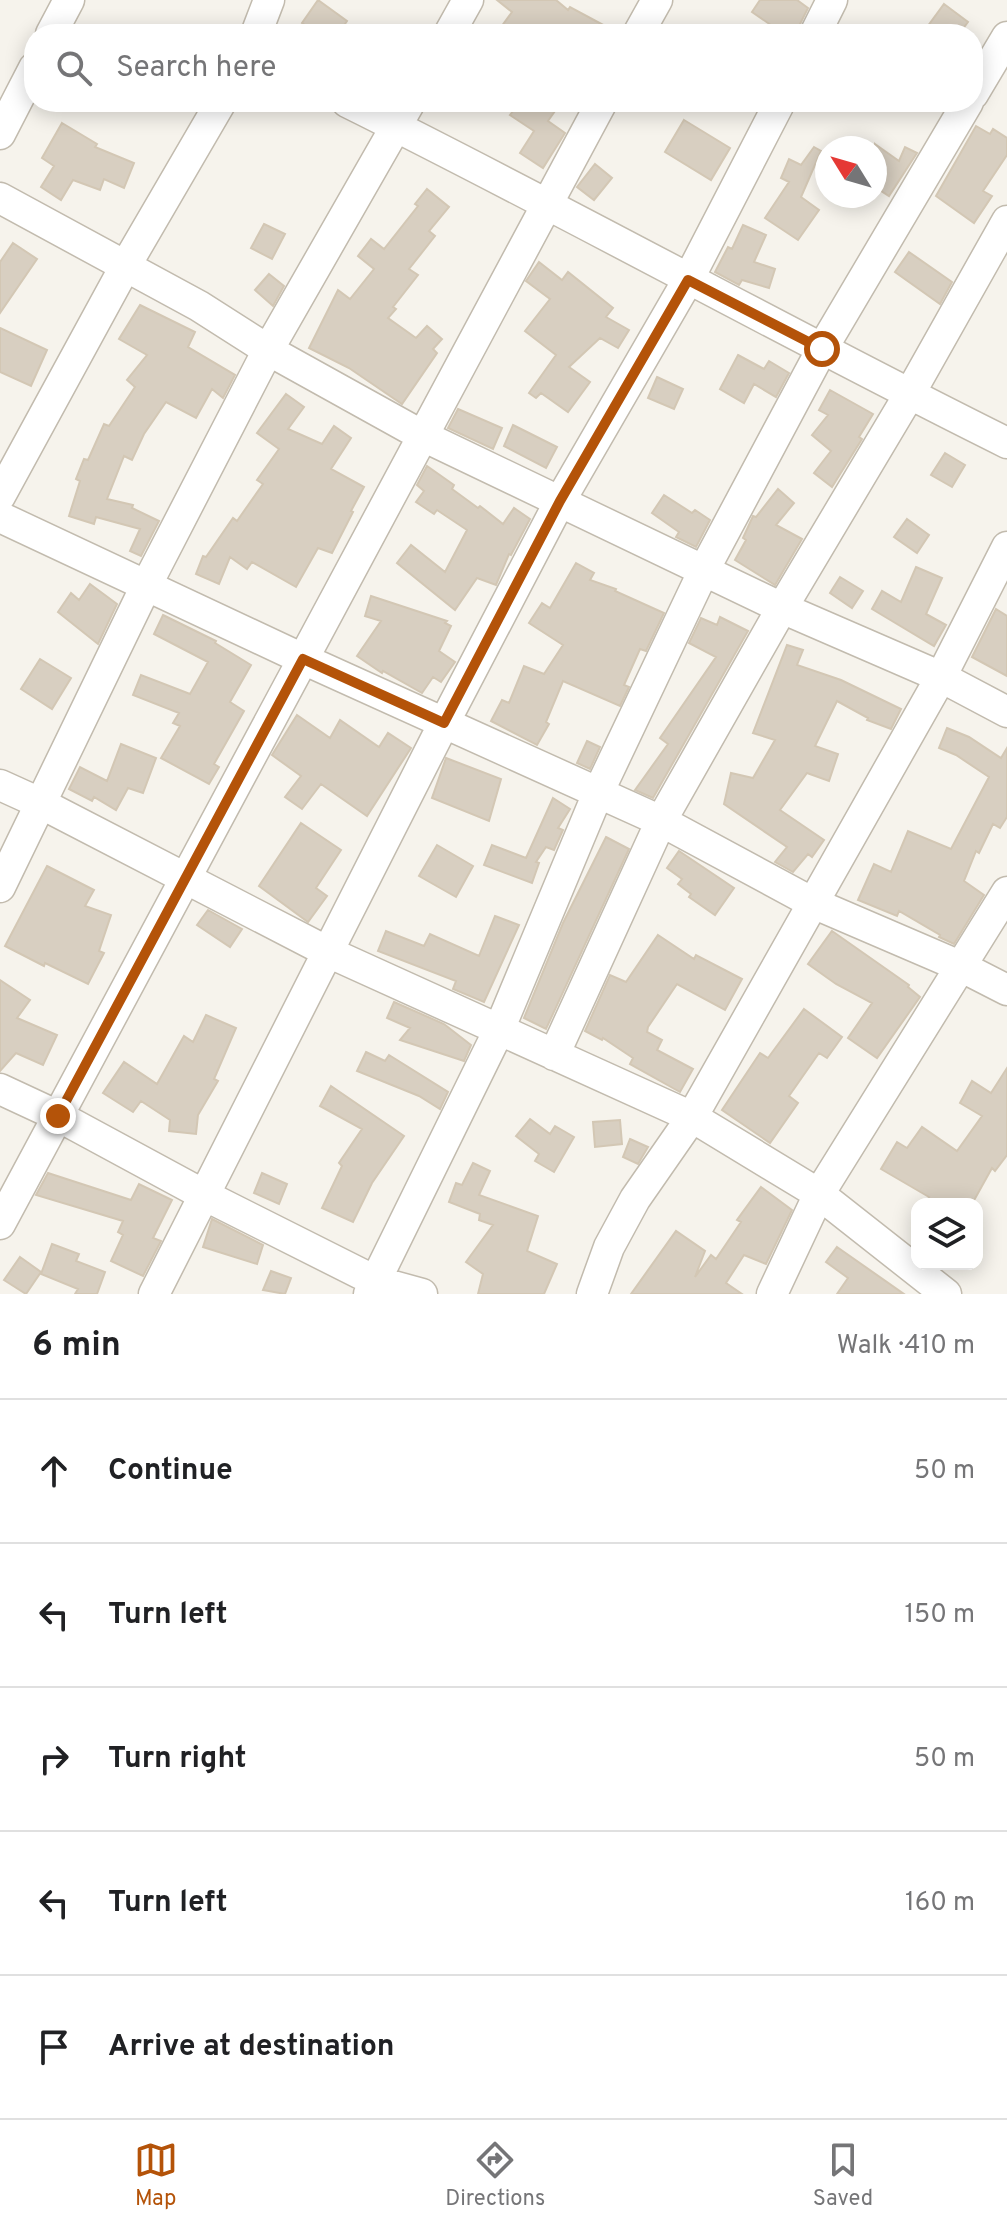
<!DOCTYPE html>
<meta charset="utf-8">
<style>
:root{--surface:#fff;--page:#f2f2f2;--text:#202124;--muted:#757577;--line:#e0e0e0;--accent:#b45309}
body{margin:0;font-family:Overpass,sans-serif;background:var(--page);color:var(--text)}
.controls{position:absolute;right:24px;bottom:24px;display:grid;overflow:hidden;border-radius:16px;box-shadow:0 4px 20px #0003}
.controls button{width:72px;height:72px;display:grid;place-items:center;padding:0;border:0;border-bottom:2px solid var(--line);background:var(--surface);color:var(--text);font:40px sans-serif}
.compass{position:absolute;left:815px;top:136px;width:72px;height:72px;border-radius:50%;background:var(--surface);box-shadow:0 4px 20px #0003;rotate:307deg}
.stop{position:absolute;width:24px;height:24px;margin:-18px;border:6px solid #b45309;border-radius:50%;background:#fff}
.stop.end{background:#b45309;border-color:#fff;box-shadow:0 2px 8px #0008}
.list{margin:0;padding:0;list-style:none}
h2{display:flex;justify-content:space-between;align-items:center;height:104px;margin:0;padding:0 32px;font-size:34px}
h2 small{font-size:26px;font-weight:400;color:var(--muted)}
.list li{display:grid;grid-template-columns:52px 1fr auto;gap:24px;align-items:center;box-sizing:border-box;height:144px;padding:0 32px;border-top:2px solid var(--line)}
.list b{display:block;font-size:30px;white-space:nowrap}
.list em{font-size:26px;font-style:normal;color:var(--muted)}
.icon{flex:none;width:44px;height:44px;fill:none;stroke:currentColor;stroke-width:2;stroke-linecap:round;stroke-linejoin:round}
.map{position:relative;flex:none;width:1007px;height:1294px;overflow:hidden}
.search{position:absolute;background:var(--surface);box-shadow:0 4px 20px #0003;left:24px;right:24px;top:24px;height:88px;display:flex;align-items:center;gap:20px;box-sizing:border-box;padding:0 28px;border-radius:32px;color:var(--muted);font-size:30px}
.sheet{height:824px;background:var(--surface)}
nav{display:flex;justify-content:space-around;align-items:center;box-sizing:border-box;height:112px;border-top:2px solid var(--line);background:var(--surface);font-size:22px;color:var(--muted)}
nav a{display:grid;justify-items:center;gap:4px}
nav .on{color:var(--accent)}
.map>svg:first-child{display:block}
</style>
<div class="map">
<svg width="1007" height="1294" viewBox="0 0 1007 1294">
<rect width="100%" height="100%" fill="#f6f3ec"/>
<path fill="#d8cfc1" stroke="#d3c7b4" stroke-width="2" d="M318,0l29,21 -9,13h-20l-16,-11z
M497,0h59l12,10 2,-3 50,27h-124l16,-22z
M760,0h37l11,8 -13,26h-11l-32,-22z
M944,4l24,18 -9,12h-37z
M520,102h23l12,9 -7,10 17,12 -22,35 -23,-15 14,-22 -24,-16z
M684,120l46,28 -19,32 -46,-28z
M62,123l35,21 -2,3 39,16 -10,25 -20,-9 -4,11 -27,-10 -12,20 -20,-13 13,-21 -12,-8z
M976,126l14,8 3,-5 14,9v17l-24,36 9,5 -18,27 -38,-27z
M875,144l24,17 6,-14 12,6 -28,43 -14,-9z
M814,147l7,4 -20,46 18,13 -21,30 -33,-22 24,-36 -8,-4 8,-19 12,6z
M595,164l17,14 -18,22 -17,-13z
M427,189l22,18 -20,24 6,5 -26,33 9,6 -25,32 3,2 -8,9 28,20 11,-12 15,13 -9,10 4,4 -35,51 -53,-36 -40,-20 29,-58 12,9 24,-30 -16,-13 13,-17 13,10 34,-43 -3,-2z
M264,224l21,10 -13,25 -21,-11z
M743,225l23,10 -12,27 21,7 -6,19 -27,-8 -3,5 -24,-13 13,-25 4,2z
M13,243l24,16 -37,54v-51z
M909,252l43,30 -12,22 -45,-32z
M539,262l23,18 6,-8 45,36 -7,9 23,13 -11,18 -18,-10 -31,29 21,15 -22,30 -27,-19 -5,5 -7,-5 27,-38 -31,-24 25,-32 -24,-18z
M269,274l15,12 -11,20 -18,-16z
M140,305l55,27 -7,15 47,28 -12,23 -11,-9 -16,29 -30,-16 -22,32 -12,26 -8,-4 -17,43 26,6 -1,3 27,13 -18,35 -11,-5 10,-22 -44,-12 -2,7 -25,-8 11,-35 -4,-2 8,-20 4,1 16,-36 5,2 26,-39 -8,-7 20,-25 -28,-16z
M0,328l47,22 -16,36 -31,-14z
M738,355l26,14 5,-8 20,12 -13,24 -22,-13 -10,19 -24,-14z
M657,377l26,12 -9,20 -26,-11z
M830,390l43,24 -14,23 3,2 -30,48 -18,-14 17,-22 -19,-16 16,-20 -9,-5z
M286,394l18,13 -16,22 34,15 12,-18 17,12 -20,31 33,18 -13,24 2,1 -21,41 -14,-5 -22,39 -44,-25 -5,7 -17,-12 -11,27 -23,-10 7,-18 3,1 27,-39 4,3 26,-37 -6,-4 22,-31 -22,-16z
M458,409l44,19 -9,21 -45,-21z
M513,425l44,22 -11,21 -42,-22z
M945,453l20,12 -13,22 -21,-12z
M427,466l27,19 -2,4 26,19 2,-2 23,18 11,-16 16,11 -19,36 -2,-1 -13,31 -19,-7 -22,32 -58,-47 14,-18 34,27 22,-42 -30,-20 -3,4 -18,-12 8,-11 -7,-6z
M778,489l16,14 -18,22 26,14 -27,46 -40,-25 11,-20 -3,-2 10,-22 3,1z
M664,495l28,18 3,-3 15,10 -14,27 -20,-10 3,-5 -27,-19z
M907,519l22,16 -12,18 -23,-16z
M576,563l18,10 -4,7 26,9 -1,2 49,22 -18,38 -6,-2 -16,36 5,2 -9,19 -57,-25 -17,41 3,2 -12,21 -46,-24 11,-21 7,3 15,-37 20,8 19,-29 -34,-22 13,-20 8,5z
M916,567l26,11 -16,36 20,11 -12,21 -62,-37 10,-18 19,11z
M840,577l23,14 -11,17 -22,-15z
M90,584l27,20 -19,40 -40,-32 13,-19 8,7z
M371,596l76,25 -2,2 6,3 -12,25 16,11 -14,20 -8,-5 -11,16 -39,-22 -1,2 -25,-17 24,-35 -16,-5z
M996,609l11,7v60l-35,-19z
M163,615l53,26 -1,2 36,22 -21,37 14,9 -30,53 5,3 -10,17 -48,-26 19,-32 -7,-3 6,-10 -46,-18 8,-20 49,19 18,-32 -54,-28z
M720,617l28,14 -95,167 -18,-8 33,-46 -8,-6 56,-81 -27,-14 12,-25 16,7z
M787,645l16,5 -6,15 44,15 60,29 -10,20 -24,-9 1,-2 -31,-17 -22,45 23,8 -9,27 -22,-8 -27,37 44,30 -12,17 -4,-3 -15,18 -18,-10 12,-15 -63,-43 7,-31 22,5 22,-38 -22,-7z
M40,659l31,19 -19,31 -31,-20z
M297,715l33,23 10,-18 39,27 9,-14 23,15 -44,68 -46,-32 -19,25 -17,-12 16,-21 -29,-21z
M947,728l22,9 32,21 6,-10v69l-7,11 -7,-4 -14,29 -3,-2 -12,30 20,14 -30,49 -15,-7 1,-2 -41,-24 -2,5 -39,-16 16,-36 17,8 17,-41 43,18 38,-72 -33,-22 -17,-7z
M587,741l13,6 -10,22 -13,-6z
M121,744l35,14 -13,35 -15,-5 -12,22 -22,-13 -2,4 -23,-12 11,-22 27,14z
M446,758l55,21 -12,42 -57,-23z
M553,798l17,11 -12,19 5,2 -9,20 -8,-3 -10,15 3,1 -7,20 -48,-18 8,-20 34,13z
M301,823l40,27 -25,38 11,8 -19,26 -49,-36z
M606,837l23,12 -83,180 -22,-11 39,-95z
M437,845l36,21 -17,31 -37,-21z
M679,851l55,37 -19,27 -26,-18 2,-3 -13,-10 4,-5 -15,-11z
M47,866l47,24 -9,16 26,9 -12,36 5,2 -16,31 -43,-21 -1,3 -39,-20z
M208,910l34,19 -12,18 -33,-22z
M495,916l24,9 -35,77 -31,-13 3,-8 -78,-30 8,-20 38,15 6,-12 49,22z
M832,931l77,54 -1,2 12,10 -43,61 -29,-20 24,-35 -36,-19 -28,-20z
M658,935l36,24 2,-4 46,24 -17,31 -48,-26 -29,43 -1,5 15,8 -5,10 36,19 -13,23 -50,-28 3,-6 -30,-20 -1,2 -17,-9 25,-56 16,7z
M0,980l30,20 -13,18 40,17 -14,30 -27,-12 -16,18z
M394,1002l50,22 27,21 -7,16 -64,-21 10,-12 -23,-10z
M804,1009l38,28 -15,21 -8,-5 -30,43 9,7 -28,40 -48,-33 38,-57 8,5z
M206,1015l30,13 -22,51 4,2 -20,34 -2,19 -27,-3 1,-11 -29,-19 -8,11 -30,-19 21,-31 33,22 27,-48 9,6z
M366,1052l19,9 4,-6 59,37 -8,17 -21,-13 -62,-25z
M1007,1068v87l-12,16 -3,-3 -20,36h-47l4,-7 -48,-28 16,-27 10,6 15,-21 35,24 25,-35 -22,-13 12,-22 19,12z
M331,1086l73,50 -32,47 -19,39 -31,-14 20,-42 -3,-3 23,-34 -42,-23z
M530,1119l20,15 5,-8 19,11 -20,35 -19,-11 4,-7 -23,-18z
M620,1120l2,24 -27,3 -2,-25z
M630,1139l18,8 -10,17 -15,-7z
M473,1163l17,8 -11,24 59,21 -11,35 30,13 -13,30h-66l5,-20 -17,-12 27,-37 -14,-5 1,-6 -31,-12 7,-19 6,2z
M48,1173l83,27 8,-16 33,16 -19,38 8,3 -18,35 -32,-15 12,-26 -5,-3 5,-11 -87,-26z
M262,1173l25,11 -8,20 -25,-11z
M761,1187l31,23 -26,54 -22,-9 -18,28 16,11h-111l45,-63 29,20 -10,26 16,-22 5,4 25,-37 -4,-2z
M212,1219l51,26 -6,19 -54,-17z
M52,1244l27,10 -3,7 29,11 -8,22h-22l3,-5 -37,-15z
M837,1247l67,47h-67l11,-16 -22,-16z
M20,1257l21,15 -15,22 -22,-14z
M271,1271l20,7 -6,16 -22,-4z"/>
<g fill="none" stroke-linecap="round" stroke-linejoin="round">
<g stroke="#c2bbae" stroke-width="33">
<path id="minor" d="M51,34l18,-34
M256,34l13,-34
M449,34l19,-34
M638,34l19,-34
M815,34l17,-34
M973,94l34,-57
M347,102c222,110 438,231 660,341
M0,134l34,-66
M0,198l199,108 69,44 155,86 359,172 159,69 66,35
M0,496l126,-231 95,-163
M0,517l303,142 358,162 152,82 149,64 45,23
M0,785l42,19 286,148 364,165 127,77 127,100
M0,887l146,-301 122,-236 142,-248
M554,1055l107,-234 121,-213 127,-213 98,-174
M0,1089l58,27 146,79 171,86 47,13
M0,1224l602,-1122
M154,1294l290,-571 116,-222 128,-221 92,-178
M369,1294l130,-264 99,-237 106,-223 118,-221 146,-247
M592,1294l17,-47 26,-48 57,-82 249,-440 66,-130
M772,1294l47,-100 188,-302"/>
</g>
<use href="#minor" stroke="#fff" stroke-width="30"/>
</g>
<g fill="none" stroke-linecap="round" stroke-linejoin="round">
<path stroke="#b45309" stroke-width="10" d="M58,1116l245,-457 141,64 116,-222 128,-221 134,69"/>
</g>
</svg>
<div class="controls">
<button><svg class="icon" aria-label="layers" viewBox="0 0 24 24"><path d="M12 4l9 5-9 5-9-5zM3 14l9 5 9-5"/></svg></button>
</div>
<svg class="compass" viewBox="-18 -18 36 36"><path d="M0-13l5 13h-10z" fill="#e53935"/><path d="M0 13l5-13h-10z" fill="#757577"/></svg>
<div class="stop" style="left:822px;top:349px"></div>
<div class="stop end" style="left:58px;top:1116px"></div>
<div class="search"><svg class="icon" aria-label="search" viewBox="0 0 24 24"><circle cx="10" cy="10" r="6"/><path d="M15 15l6 6"/></svg>Search here</div>
</div>
<section class="sheet">
<h2>6 min<small>Walk · 410 m</small></h2>
<ul class="list">
<li><svg class="icon" aria-label="ahead" viewBox="0 0 24 24"><path d="M12 20V5M6 11l6-6 6 6"/></svg><div><b>Continue</b></div><em>50 m</em></li>
<li><svg class="icon" aria-label="left" viewBox="0 0 24 24"><path d="M17 20v-9H6M10 6l-5 5 5 5"/></svg><div><b>Turn left</b></div><em>150 m</em></li>
<li><svg class="icon" aria-label="right" viewBox="0 0 24 24"><path d="M7 20v-9h11M14 6l5 5-5 5"/></svg><div><b>Turn right</b></div><em>50 m</em></li>
<li><svg class="icon" aria-label="left" viewBox="0 0 24 24"><path d="M17 20v-9H6M10 6l-5 5 5 5"/></svg><div><b>Turn left</b></div><em>160 m</em></li>
<li><svg class="icon" aria-label="arrive" viewBox="0 0 24 24"><path d="M6 21V4h12l-3 4 3 4H6"/></svg><div><b>Arrive at destination</b></div></li>
</ul>
</section>
<nav>
<a class="on"><svg class="icon" aria-label="map" viewBox="0 0 24 24"><path d="M3 6l6-2 6 2 6-2v14l-6 2-6-2-6 2zM9 4v14M15 6v14"/></svg>Map</a>
<a><svg class="icon" aria-label="directions" viewBox="0 0 24 24"><path d="M12 3l9 9-9 9-9-9zM9 14v-3h6M13 9l2 2-2 2"/></svg>Directions</a>
<a><svg class="icon" aria-label="saved" viewBox="0 0 24 24"><path d="M7 4h10v16l-5-4-5 4z"/></svg>Saved</a>
</nav>
